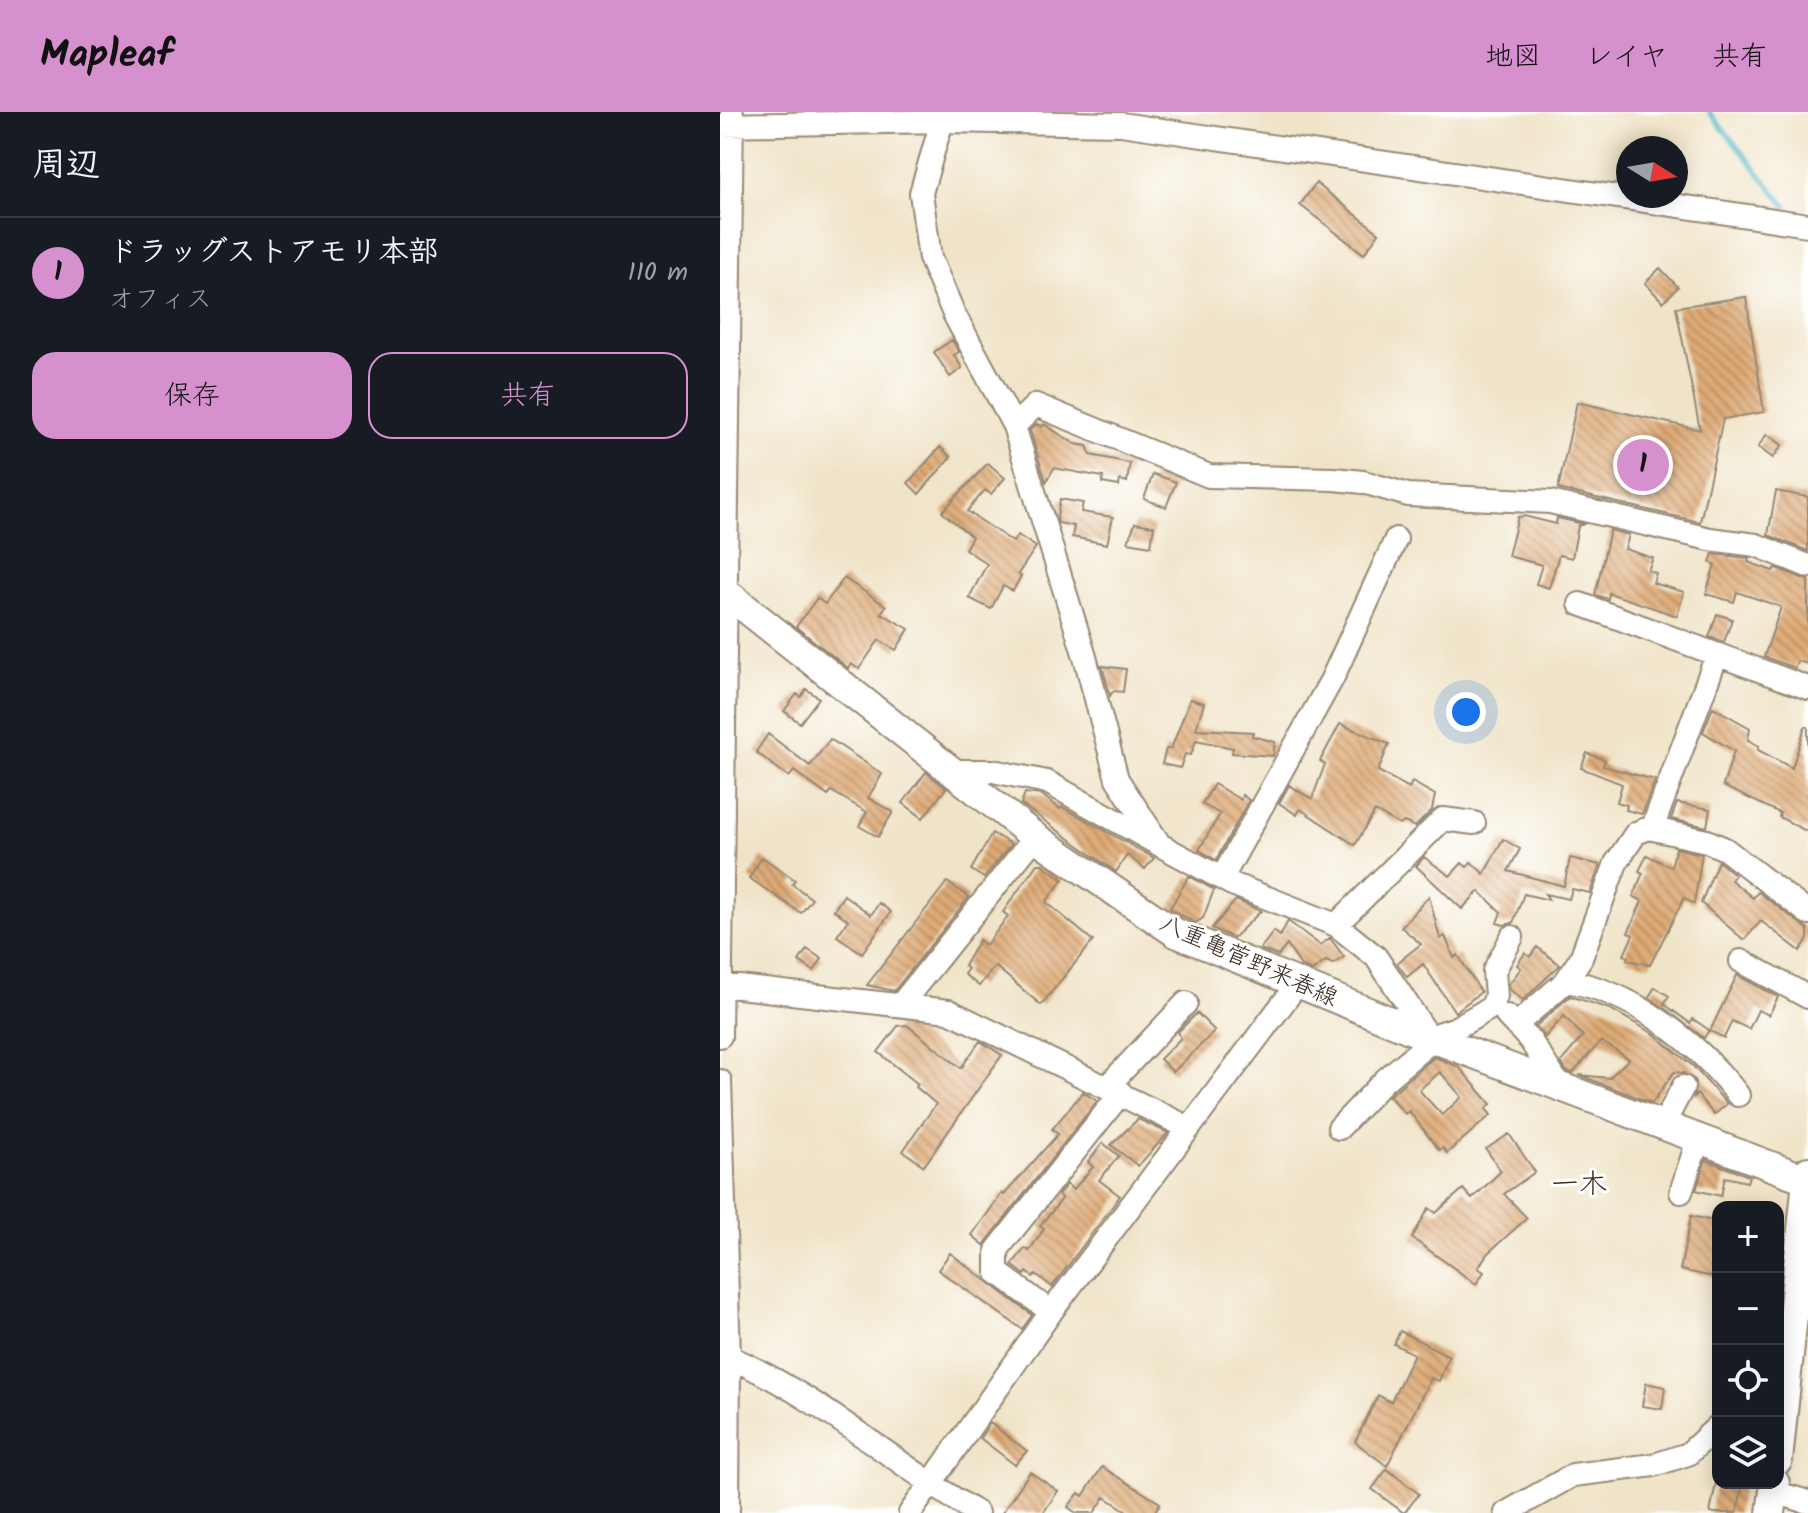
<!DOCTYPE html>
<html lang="ja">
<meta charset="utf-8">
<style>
:root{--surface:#171b24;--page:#20242c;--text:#f1f3f6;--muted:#9ea1a6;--line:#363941;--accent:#d690ce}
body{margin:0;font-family:Kalam,"Klee One",sans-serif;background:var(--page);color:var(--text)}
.controls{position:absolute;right:24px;bottom:24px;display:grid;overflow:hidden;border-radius:16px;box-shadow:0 4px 20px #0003}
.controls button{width:72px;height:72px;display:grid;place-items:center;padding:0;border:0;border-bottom:2px solid var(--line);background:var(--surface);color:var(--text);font:40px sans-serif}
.compass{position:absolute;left:896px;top:24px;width:72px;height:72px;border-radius:50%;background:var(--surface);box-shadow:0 4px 20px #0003;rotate:101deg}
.you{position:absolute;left:746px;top:600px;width:28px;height:28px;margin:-20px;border:6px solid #fff;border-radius:50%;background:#1a73e8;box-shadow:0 0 0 12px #1a73e833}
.badge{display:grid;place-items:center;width:52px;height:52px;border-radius:50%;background:var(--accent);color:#111;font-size:26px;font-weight:700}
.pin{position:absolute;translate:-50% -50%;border:4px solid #fff;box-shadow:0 2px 8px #0006}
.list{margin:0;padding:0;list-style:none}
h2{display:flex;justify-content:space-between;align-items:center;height:104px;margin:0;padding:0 32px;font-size:34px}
h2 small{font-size:26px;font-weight:400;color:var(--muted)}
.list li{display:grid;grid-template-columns:52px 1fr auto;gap:24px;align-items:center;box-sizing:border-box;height:112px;padding:0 32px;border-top:2px solid var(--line)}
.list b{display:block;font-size:30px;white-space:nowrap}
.list p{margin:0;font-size:26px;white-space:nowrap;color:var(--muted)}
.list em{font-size:26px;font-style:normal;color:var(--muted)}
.actions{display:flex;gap:16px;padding:24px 32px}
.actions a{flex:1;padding:18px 0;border:2px solid var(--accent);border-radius:24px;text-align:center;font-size:28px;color:var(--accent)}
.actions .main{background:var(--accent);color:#111}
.icon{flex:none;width:44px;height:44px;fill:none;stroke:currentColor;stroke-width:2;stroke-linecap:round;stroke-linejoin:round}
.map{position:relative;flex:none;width:1088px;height:1401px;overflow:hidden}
header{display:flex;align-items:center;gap:48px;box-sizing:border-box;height:112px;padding:0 40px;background:var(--accent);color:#111}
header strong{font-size:38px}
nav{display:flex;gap:44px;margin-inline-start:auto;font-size:28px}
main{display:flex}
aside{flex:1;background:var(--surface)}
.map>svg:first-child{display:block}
</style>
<header>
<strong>Mapleaf</strong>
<nav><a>地図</a><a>レイヤ</a><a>共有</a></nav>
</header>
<main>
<aside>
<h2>周辺<small></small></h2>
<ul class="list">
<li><span class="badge">1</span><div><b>ドラッグストアモリ本部</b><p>オフィス</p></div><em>110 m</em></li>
</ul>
<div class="actions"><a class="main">保存</a><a>共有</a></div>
</aside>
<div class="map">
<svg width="1088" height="1401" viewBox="0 0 1088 1401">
<defs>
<pattern id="building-back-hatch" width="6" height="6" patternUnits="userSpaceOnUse" patternTransform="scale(2)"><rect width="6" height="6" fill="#deaa76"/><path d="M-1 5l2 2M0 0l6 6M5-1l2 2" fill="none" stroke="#b58b60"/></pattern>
</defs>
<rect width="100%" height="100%" fill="#fff"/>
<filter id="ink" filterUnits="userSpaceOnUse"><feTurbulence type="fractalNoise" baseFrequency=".0125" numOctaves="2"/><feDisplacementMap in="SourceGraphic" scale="16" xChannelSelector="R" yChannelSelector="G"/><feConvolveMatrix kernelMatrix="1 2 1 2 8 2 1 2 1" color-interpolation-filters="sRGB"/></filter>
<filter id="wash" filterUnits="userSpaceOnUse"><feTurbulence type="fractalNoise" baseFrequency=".006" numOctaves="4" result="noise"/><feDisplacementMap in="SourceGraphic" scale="32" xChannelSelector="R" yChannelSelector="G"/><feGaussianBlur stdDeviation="1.8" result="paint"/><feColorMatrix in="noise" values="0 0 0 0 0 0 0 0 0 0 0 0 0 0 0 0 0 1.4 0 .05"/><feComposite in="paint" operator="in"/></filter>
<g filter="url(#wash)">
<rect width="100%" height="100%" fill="#f0e4c8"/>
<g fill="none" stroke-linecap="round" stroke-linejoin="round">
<path stroke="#48b5c3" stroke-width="5" d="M989,0l77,94"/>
</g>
<g id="blocks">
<path fill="url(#building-back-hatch)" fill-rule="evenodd" d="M596,71l63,50 -15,21 -64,-49z
M940,156l18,19 -15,15 -18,-19z
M1026,185l18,115 -41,7 -23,103 -142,-33 19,-87 123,28 -24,-123z
M232,228l7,12 -5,3 8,13 -12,9 -16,-25z
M317,312l5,3 2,-3 31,20 12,2 4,9 39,8 -3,19 -7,-2 -1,6 -17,-3 1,-6 -49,-9 -8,14 -16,-52z
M1047,322l15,11 -9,13 -15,-11z
M220,335l11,10 -32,37 -11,-11z
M268,351l17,15 -14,16 -6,-4 -18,21 46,31 5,-7 18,12 -18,27 3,2 -8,15 -10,-5 -12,23 -22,-11 18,-34 -22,-15 7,-12 -30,-25z
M433,362l23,8 -10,25 -22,-8z
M1056,379l32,6v54l-40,-16z
M340,387l23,4 -2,9 32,5 -6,27 -35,-7 2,-11 -16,-3 -1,-6z
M804,404l32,8 1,-6 27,6 -6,2 -6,32 -13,-3 -10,33 -13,-4 6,-19 -34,-9 10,-39z
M415,411l19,3 -3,20 -23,-4z
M890,418l19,5 -4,14 28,9 -5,12 8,3 -3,10 31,9 -7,24 -68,-23 -1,6 -13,-4z
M993,442l36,4 -1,4 25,9 3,-3 32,12v84l-11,-3 -2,7 -31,-11 17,-50 -44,-15 -3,10 -28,-8 9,-30 -5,-2z
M124,466l42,28 -5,7 28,16 -13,21 -17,-10 -20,29 -8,-5 -3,4 -52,-41 21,-29 8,6z
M997,502l15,5 -8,23 -15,-5z
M382,554l24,3 -3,23 -10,-1 -3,5z
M86,577l13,9 -19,25 -16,-12 13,-17 4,3z
M470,587l14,4 -8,26 57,3 -1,4 23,6 -2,14 -41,-3 1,-5 -37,-8 -5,15 -6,-1 -5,14 -18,-4 4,-15h5z
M993,595l37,21 -2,12 11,6 -1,4 34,18 13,-41h3v105l-29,-15 1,-4 -57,-27 11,-35 -31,-19z
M620,612l49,20 -11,27 31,17 3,-6 23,13 -3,15 -17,17 -11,-5 -4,3 -25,-14 -20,34 -55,-36 -3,6 -18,-12 10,-18 23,14 13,-35 -5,-3z
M48,622l42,32 20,-27 52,35 -14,24 25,14 -15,25 -19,-11 8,-14 -36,-21 -3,5 -34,-25 -5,6 -33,-25z
M867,641l18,7 -2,6 52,14 -13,34 -16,-4 1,-5 -10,-3 5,-18 -41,-16z
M206,660l20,16 -23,30 -20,-15z
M494,672l27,16 1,-5 7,5 -33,60 -17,-10 21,-36 -18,-10z
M305,681l17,2 18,14 2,-2 92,51 -9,11 -18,-14 -11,17 -95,-68z
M957,691l33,6 -3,18 -36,-8z
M272,721l19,11 -27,34 -13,-8z
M783,727l17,10 -12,22 56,15 6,-28 30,7 -10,28 -18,-4 -3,10 -24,-5 4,6 -25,-6 -11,29 -9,2 -7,-2 4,-11 -22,-21 -17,18 -46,-43 8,-9 26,19 12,-13 5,4 4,-5 13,12z
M956,736l26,6 -8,50 -10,-6 -34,67 -23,-5 1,-3 -4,-2 9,-20 -5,-2 14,-32 -9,-5 10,-23 -4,-2 8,-16 24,12z
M42,745l33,23 -3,4 20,15 -11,14 -52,-35z
M998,749l17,14 -4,5 22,18 5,-6 50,37v10l-8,12 -39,-30 -17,19 -43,-37z
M317,752h5l21,15 -17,23 47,39 -52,64 -46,-39 -16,20 -15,-12 4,-5 -4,-3 15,-26 7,5 22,-29 -5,-4z
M469,764l25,14 -11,28 -8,5 -25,-15z
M227,770l22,15 -75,94 -27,-6z
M124,783l27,20 8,-12 12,9 -29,41 -25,-17 11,-16 -14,-10z
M709,784l11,43 5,-3 9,22 4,-3 23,37 -26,20 -32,-48 -16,13 -10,-14 24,-19 -20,-17z
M516,788l25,11 -28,27 -21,-10z
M568,809l32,24 10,-7 14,19 -11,7 -7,-3 -14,10 -11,-5 -14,-21 -9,11 -18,-7 14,-18 6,5z
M817,835l23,18 -37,35 -13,-10 -1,-6 12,-16 -4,-3 8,-12 5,4z
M87,837l15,10 -8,12 -15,-10z
M1017,863l41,22 -9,18 -11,-5 -9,19 -17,-8 -8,17 -14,-7z
M935,875l14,9 -5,8 26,19 3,-4 16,11 -5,8 -55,-41z
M850,884l40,13 44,25 40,33 33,37 -13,11 -17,-21 -3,3 1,-17 -12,-7 -9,-1 -22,31 -73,-28 30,3 20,-19 -28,-18 -28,32 -7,-2 -5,-9 22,-26 -19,-20 -19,21 -9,-11z
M477,901l18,18 -42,41 -13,-13 21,-21 -3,-6z
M187,913l54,43 19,-27 22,14 -78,111 -21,-15 33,-47 -20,-17 2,-3 -40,-32 20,-26z
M714,945l25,10 32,37 -5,5 5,6 -44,38 -4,-5 -4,2 -30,-39 -4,3 -16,-18zM720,960l22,25 -20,18 -23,-25z
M363,980l14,9 -113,144 -12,-10 30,-42 2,2 54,-61 -6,-5z
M418,1007l30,14 -30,33 -27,-21z
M789,1022l26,38 -31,22 23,24 -40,36 -9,14 6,4 -8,12 -64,-46 17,-30 7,5 27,-24 9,10 29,-28 -15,-22z
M383,1031l16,13 -20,24 21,16 -68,91 -16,-13 -3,3 -6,-5 -2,3 -13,-10 13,-17 4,3 15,-22 -4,-3 22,-27 -4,-4 9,-11 6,6 20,-23 -5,-5z
M986,1048l43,16 -2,6 -22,-5 -4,19 -25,-6z
M971,1104l23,5v4l4,1v52l-38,-8z
M230,1141l82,62 -10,14 -84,-59z
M680,1219l49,25 -10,25 -8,-3 -44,88 -32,-24 23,-47 13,7 23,-48 -20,-10z
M926,1271l19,4 -3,22 -20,-3z
M270,1311l37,28 -12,14 -35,-27z
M382,1355l58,36 -6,10h-24l-25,-16 -11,16h-18l-8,-6 11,-14 4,3z
M667,1357l32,25 -15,19 -32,-24z
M310,1360l28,19 -15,22h-41z
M996,1371h27l-6,30h-27z"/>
</g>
</g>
<g filter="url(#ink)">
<use href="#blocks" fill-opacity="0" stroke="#968773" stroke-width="2"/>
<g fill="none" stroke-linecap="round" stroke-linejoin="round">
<g stroke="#968773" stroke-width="26">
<path id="minor" d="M222,9l-21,72 9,65 24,56 60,112 71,231 32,122 43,66 72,39 104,41 40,32 53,80
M0,13l222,-4 179,3 687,101
M294,314l22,-21 173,71 125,3 29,3 45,13 142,7 160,37 46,6 52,21
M860,492l228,84
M231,659h42l54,11 111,62
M932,717l65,-174
M502,766l110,-199 64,-140
M616,813l107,-106 31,4
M1021,849l67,36
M846,869c67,10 132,62 172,114
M1,873l228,26 240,117
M182,891l133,-166
M787,904l23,24 31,48
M797,912l49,-43 15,-23 35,-95 20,-30 13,-5 58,13 18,8 83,64
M0,924l12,-923
M0,969l9,275 -1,157
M388,974l78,-83
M942,1015l21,-40
M619,1016l46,-48 39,-33 5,-10 25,-8 38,-22 4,-11 -2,-25 18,-34
M961,1080l17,-52
M331,1200l-54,-40v-22l124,-157
M0,1241c94,39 171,108 257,160
M1054,1380l34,10
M190,1401l141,-201 248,-330
M786,1401l67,-38 81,-10 34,-11 30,-28"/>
</g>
<g stroke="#968773" stroke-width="32">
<path id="major" d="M0,476l315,249 141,96 253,104 379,143
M1058,1348l30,-289
M1051,1401l4,-30"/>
</g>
<use href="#minor" stroke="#fff" stroke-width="22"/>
<use href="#major" stroke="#fff" stroke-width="28"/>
</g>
</g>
<g text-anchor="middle" stroke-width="6" stroke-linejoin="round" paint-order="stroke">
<g font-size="24" fill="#3b2a1e" stroke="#fff">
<text transform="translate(529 848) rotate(24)" y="8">八重亀菅野来春線</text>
</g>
<g font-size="28" fill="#3b2a1e" stroke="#fff">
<text x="859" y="1081">一木</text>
</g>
</g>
</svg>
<div class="controls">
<button>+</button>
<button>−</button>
<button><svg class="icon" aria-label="locate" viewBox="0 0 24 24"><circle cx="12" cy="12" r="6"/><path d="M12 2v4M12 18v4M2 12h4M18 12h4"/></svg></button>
<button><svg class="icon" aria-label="layers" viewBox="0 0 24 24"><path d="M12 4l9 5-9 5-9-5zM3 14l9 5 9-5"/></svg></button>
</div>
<svg class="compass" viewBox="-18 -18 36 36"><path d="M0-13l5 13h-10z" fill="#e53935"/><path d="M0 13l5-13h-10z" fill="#9ea1a6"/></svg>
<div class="you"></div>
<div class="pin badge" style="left:923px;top:353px">1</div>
</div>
</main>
